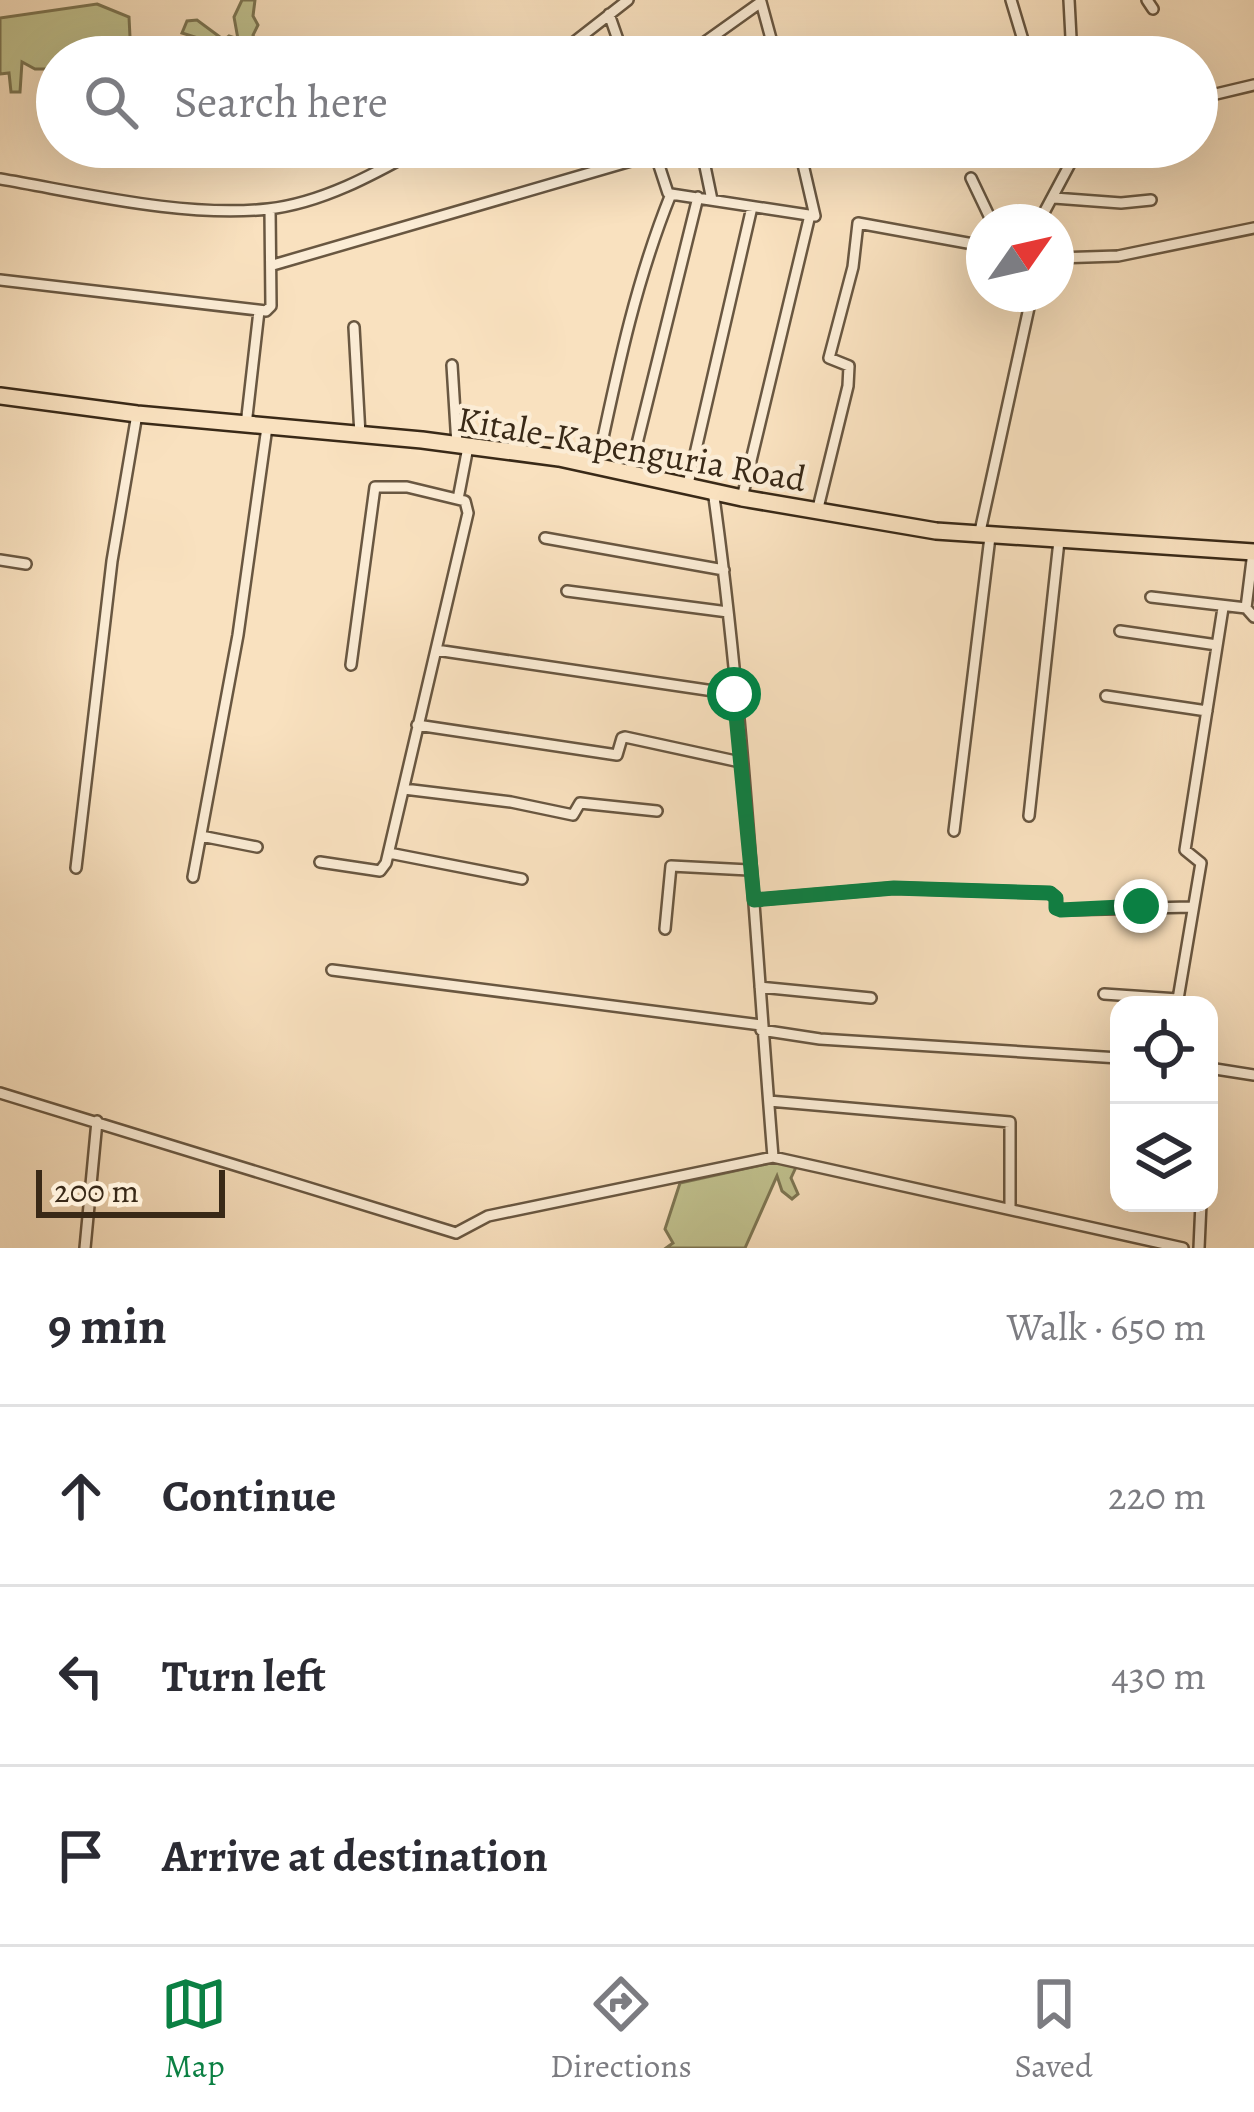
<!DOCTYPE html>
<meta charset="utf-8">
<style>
:root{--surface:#fff;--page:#f2f2f3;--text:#2b2b33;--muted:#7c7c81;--line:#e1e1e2;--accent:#0b8043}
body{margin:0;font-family:Alegreya,serif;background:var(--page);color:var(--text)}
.controls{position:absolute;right:36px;bottom:36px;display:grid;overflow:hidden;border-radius:24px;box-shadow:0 12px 48px #0002}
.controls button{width:108px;height:108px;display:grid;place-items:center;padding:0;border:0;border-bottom:3px solid var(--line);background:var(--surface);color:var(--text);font:60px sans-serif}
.compass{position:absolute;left:966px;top:204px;width:108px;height:108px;border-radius:50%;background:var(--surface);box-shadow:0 12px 48px #0002;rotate:56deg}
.scale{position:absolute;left:36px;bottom:30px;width:189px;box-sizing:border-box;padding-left:12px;border:6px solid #392917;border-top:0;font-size:33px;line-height:42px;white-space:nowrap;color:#392917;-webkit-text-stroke:9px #fbecd5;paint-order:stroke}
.stop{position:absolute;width:36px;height:36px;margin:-27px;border:9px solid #0b8043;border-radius:50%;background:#fff}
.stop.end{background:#0b8043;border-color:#fff;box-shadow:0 3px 12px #0008}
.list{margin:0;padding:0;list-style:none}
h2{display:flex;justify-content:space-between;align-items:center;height:156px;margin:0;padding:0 48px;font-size:51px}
h2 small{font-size:39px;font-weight:400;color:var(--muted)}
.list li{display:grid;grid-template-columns:78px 1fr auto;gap:36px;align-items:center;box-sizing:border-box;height:180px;padding:0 48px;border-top:3px solid var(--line)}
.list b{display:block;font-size:45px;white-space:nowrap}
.list em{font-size:39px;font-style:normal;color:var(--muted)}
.icon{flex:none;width:66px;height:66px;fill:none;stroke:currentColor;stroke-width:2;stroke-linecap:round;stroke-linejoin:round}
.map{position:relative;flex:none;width:1254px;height:1248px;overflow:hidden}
.search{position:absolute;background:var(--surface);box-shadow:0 12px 48px #0002;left:36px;right:36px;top:36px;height:132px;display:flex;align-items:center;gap:30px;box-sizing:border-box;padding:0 42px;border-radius:66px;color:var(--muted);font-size:45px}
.sheet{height:696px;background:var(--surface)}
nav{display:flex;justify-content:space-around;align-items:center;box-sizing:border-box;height:168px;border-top:3px solid var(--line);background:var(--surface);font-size:33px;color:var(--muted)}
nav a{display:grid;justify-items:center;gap:6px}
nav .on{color:var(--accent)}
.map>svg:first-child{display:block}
</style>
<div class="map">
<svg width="1254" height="1248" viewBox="0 0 1254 1248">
<rect width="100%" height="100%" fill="#f9e1bf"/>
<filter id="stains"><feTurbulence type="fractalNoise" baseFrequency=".00167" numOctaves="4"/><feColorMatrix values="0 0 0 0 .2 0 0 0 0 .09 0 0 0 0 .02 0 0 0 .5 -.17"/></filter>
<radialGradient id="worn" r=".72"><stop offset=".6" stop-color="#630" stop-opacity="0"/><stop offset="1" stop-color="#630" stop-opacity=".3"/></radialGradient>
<path fill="#c1c28f" stroke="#7d7653" stroke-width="3" d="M242,0h13l-2,16 5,9 -5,10 3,8 9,-2 3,8 -6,6 -23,-4 -8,6h-36l6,-18 -19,-6 5,-12 10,-1 27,20 5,-4 9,3 -4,-22z
M97,4l32,13 2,40h-74v12h-22l-13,-7 -2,30h-9l-2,-19 -9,1v-56z
M775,1162l21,5 -5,11 7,16 -6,5 -10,-8 -5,-15 -32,72h-79l7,-5 -8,-14 15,-46z"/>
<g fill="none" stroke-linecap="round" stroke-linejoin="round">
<g stroke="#695741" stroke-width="14">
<path id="minor" d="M1011,0l12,40
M1069,0l3,57
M1147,0l6,9
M761,2l15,55
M609,14l15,43
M555,57l73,-57
M684,57l77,-55
M1197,105l19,-11 38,-9
M653,147l15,46 3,1
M701,147l11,53
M971,178l21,44
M0,179c83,14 184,39 268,30 55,-6 108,-36 155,-62
M671,194l144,22 -16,-69
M1054,198l67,5 30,-3
M1039,222l40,-75
M1056,258l62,-2 136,-28
M273,265l382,-111
M0,280l266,31 5,-5 -1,-97
M354,327l6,108
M452,365l5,80
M246,425l13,-114
M597,466c20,-94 38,-183 74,-272
M630,472l68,-275
M688,484l64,-277
M713,490c31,221 42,445 60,667
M742,498l68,-283
M458,499l10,-52
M817,512l31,-126 1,-20 -20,-8 24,-91 5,-44 126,23
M979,536l53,-242
M545,538l179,32
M1253,552l-7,56 8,9
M0,560l26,4
M567,591l161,21
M1151,597l95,11
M1120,631l97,14
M436,650l298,44
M1106,696l101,15
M417,725l200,30 5,-17 3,-1 115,25
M404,789l107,13 62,13 7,-12 77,8
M1029,816l30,-275
M954,831l36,-294
M201,836l56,11
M389,853l133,26
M320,862l60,9 6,-8 82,-350 -3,-12 -58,-14h-32l-24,178
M76,868l36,-307 25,-147
M193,877l45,-242 29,-208
M754,900l140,-12 156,5 6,5v10l6,2 129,-3
M665,929l6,-63 78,4
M332,970l429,55
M760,987l111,11
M1104,994l74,5
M1177,1005l24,-142 -16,-13 38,-242
M761,1030l59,9 299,19
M1209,1068l45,7
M0,1093l456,140 32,-17 285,-59 410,91
M769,1101l241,21v87
M85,1248l12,-127
M1199,1248l2,-45"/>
</g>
<g stroke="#392917" stroke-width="20">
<path id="highway" d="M0,396l137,18 285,26 137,18 183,40 194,33 318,21"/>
</g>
<use href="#minor" stroke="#fbecd5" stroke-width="9"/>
<use href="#highway" stroke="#f9e1bf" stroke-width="15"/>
</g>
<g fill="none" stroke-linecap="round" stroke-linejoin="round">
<path stroke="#0b8043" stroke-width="15" d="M734,694l20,206 140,-12 156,5 6,5v10l5,2 80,-4"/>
</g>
<g text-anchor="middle" stroke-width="9" stroke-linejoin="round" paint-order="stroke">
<g font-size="36" fill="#392917" stroke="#fbecd5">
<text transform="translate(632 448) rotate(10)" y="13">Kitale-Kapenguria Road</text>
</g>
</g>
<rect width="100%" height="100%" filter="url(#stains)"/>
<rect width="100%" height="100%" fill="url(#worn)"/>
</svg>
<div class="controls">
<button><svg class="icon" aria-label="locate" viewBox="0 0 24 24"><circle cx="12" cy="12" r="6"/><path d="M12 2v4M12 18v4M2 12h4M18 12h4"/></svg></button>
<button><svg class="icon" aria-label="layers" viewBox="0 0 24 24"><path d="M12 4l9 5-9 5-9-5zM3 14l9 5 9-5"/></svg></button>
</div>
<svg class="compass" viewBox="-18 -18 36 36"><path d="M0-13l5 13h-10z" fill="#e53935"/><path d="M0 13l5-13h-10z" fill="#7c7c81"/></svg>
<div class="scale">200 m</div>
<div class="stop" style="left:734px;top:694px"></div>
<div class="stop end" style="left:1141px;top:906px"></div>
<div class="search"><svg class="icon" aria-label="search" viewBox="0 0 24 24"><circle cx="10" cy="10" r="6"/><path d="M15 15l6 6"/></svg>Search here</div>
</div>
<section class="sheet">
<h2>9 min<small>Walk · 650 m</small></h2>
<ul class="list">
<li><svg class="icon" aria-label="ahead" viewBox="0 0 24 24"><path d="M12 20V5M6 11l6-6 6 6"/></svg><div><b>Continue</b></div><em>220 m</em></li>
<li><svg class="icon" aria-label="left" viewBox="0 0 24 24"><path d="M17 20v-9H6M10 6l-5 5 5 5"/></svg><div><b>Turn left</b></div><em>430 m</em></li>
<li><svg class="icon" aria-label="arrive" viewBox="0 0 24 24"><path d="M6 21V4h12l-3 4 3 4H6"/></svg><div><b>Arrive at destination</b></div></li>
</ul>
</section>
<nav>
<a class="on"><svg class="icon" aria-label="map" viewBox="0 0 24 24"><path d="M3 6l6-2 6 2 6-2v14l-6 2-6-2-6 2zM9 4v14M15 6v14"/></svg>Map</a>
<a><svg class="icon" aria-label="directions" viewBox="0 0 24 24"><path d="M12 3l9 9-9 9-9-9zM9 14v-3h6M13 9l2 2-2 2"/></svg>Directions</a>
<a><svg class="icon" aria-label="saved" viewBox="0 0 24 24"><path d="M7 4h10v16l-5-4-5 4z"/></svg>Saved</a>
</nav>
